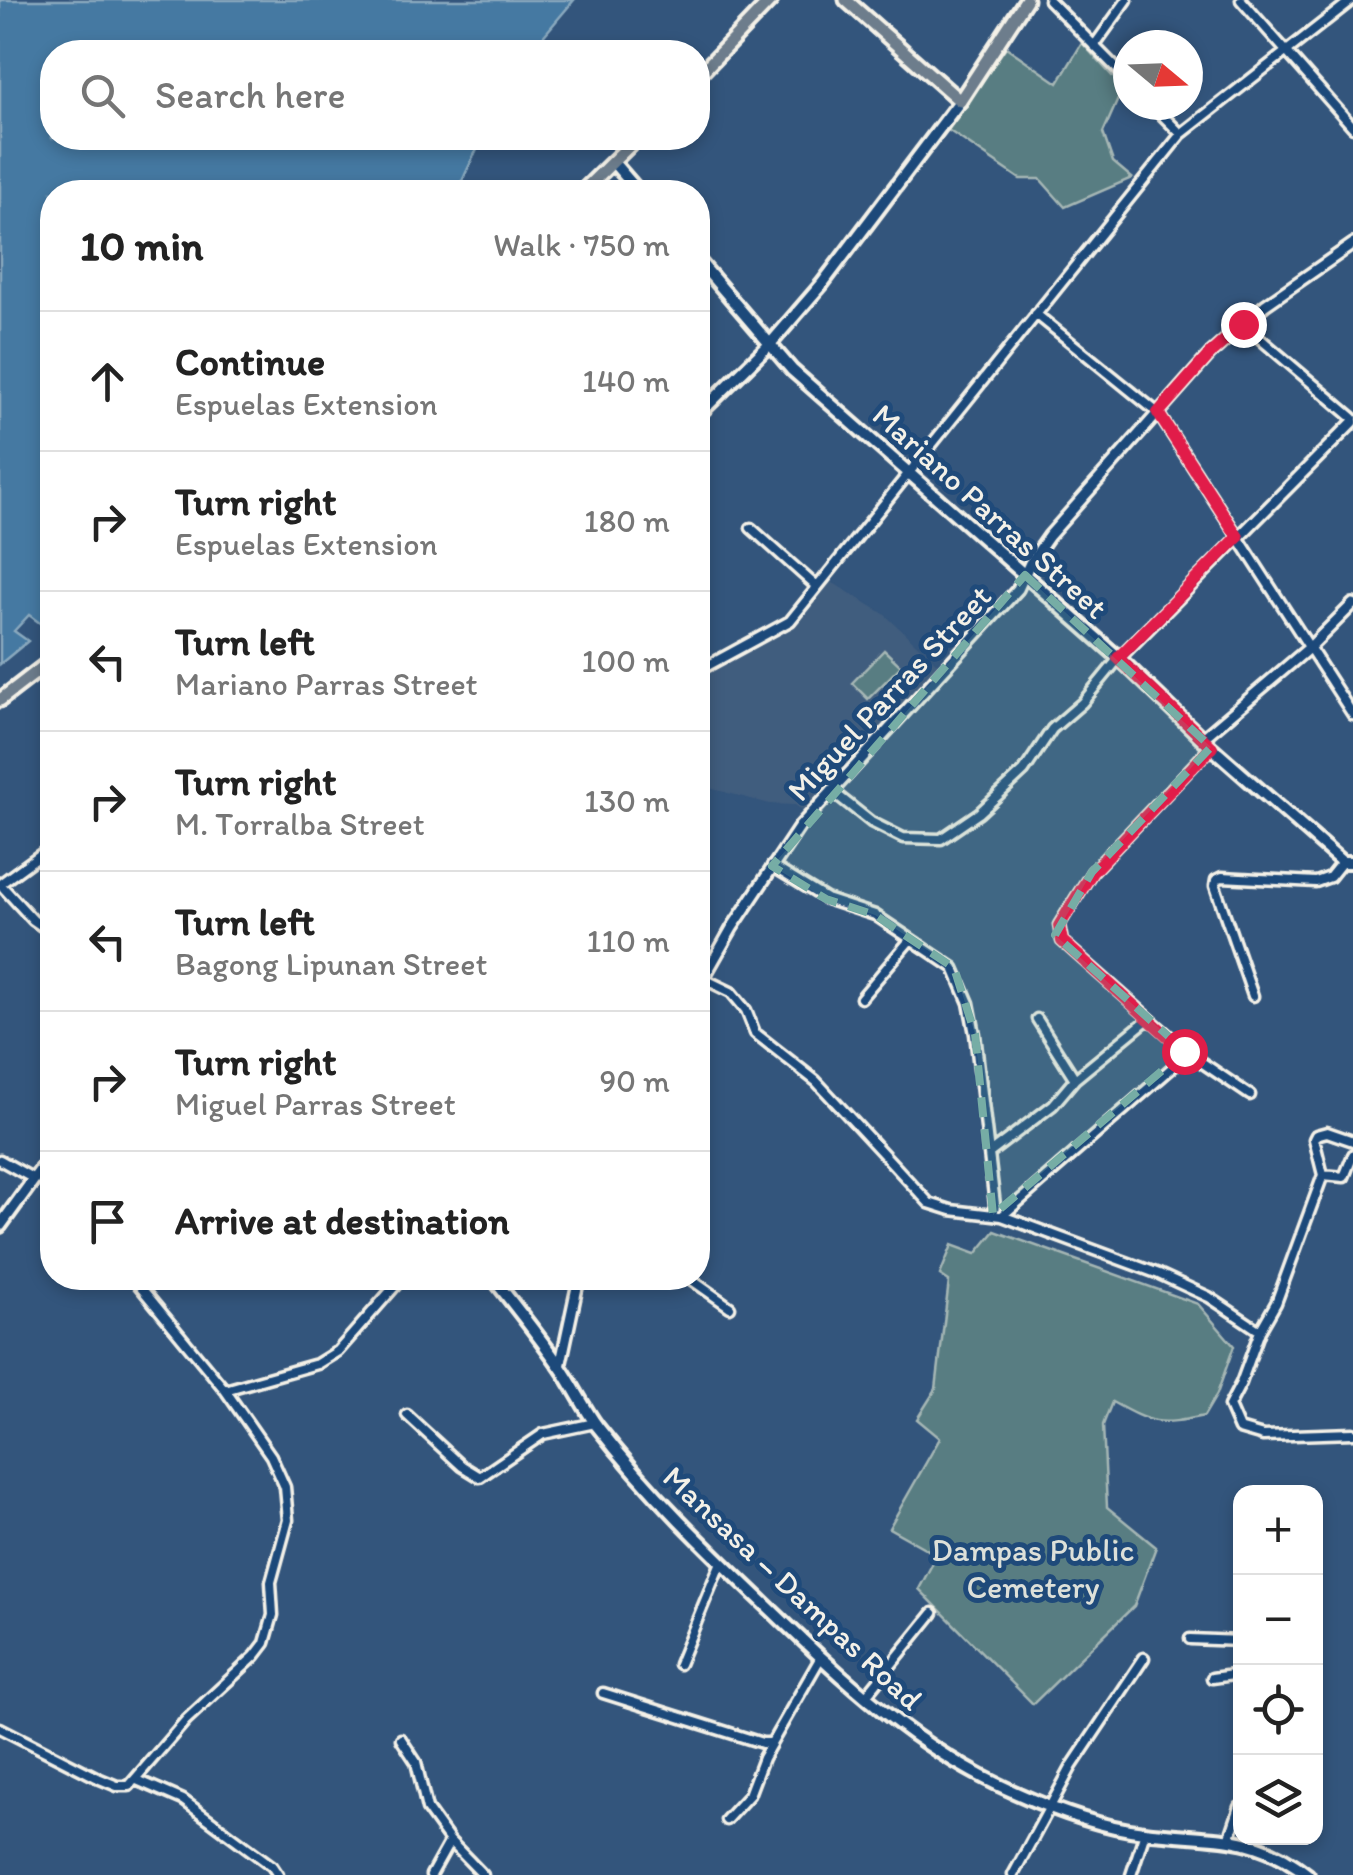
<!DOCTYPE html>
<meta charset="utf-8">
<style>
:root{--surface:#fff;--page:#f2f2f2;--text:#222;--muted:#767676;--line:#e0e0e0}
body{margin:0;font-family:Itim,sans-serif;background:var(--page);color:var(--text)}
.controls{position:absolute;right:30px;bottom:30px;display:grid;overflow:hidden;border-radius:20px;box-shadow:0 5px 15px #0003}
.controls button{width:90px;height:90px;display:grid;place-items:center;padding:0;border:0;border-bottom:2px solid var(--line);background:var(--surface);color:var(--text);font:50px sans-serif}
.compass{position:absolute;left:1113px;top:30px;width:90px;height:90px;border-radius:50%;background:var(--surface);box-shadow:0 5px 15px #0003;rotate:109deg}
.stop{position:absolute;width:30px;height:30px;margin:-22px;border:8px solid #e11d48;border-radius:50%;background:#fff}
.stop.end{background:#e11d48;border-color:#fff;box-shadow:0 2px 10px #0008}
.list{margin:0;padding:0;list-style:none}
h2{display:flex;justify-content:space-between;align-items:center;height:130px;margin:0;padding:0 40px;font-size:42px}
h2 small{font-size:32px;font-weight:400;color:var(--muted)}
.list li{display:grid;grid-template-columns:65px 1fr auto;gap:30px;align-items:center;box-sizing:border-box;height:140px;padding:0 40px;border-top:2px solid var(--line)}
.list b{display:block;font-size:38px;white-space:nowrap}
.list p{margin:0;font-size:32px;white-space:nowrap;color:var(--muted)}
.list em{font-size:32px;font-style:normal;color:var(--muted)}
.icon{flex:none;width:55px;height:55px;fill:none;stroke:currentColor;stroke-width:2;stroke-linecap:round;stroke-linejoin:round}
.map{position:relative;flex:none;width:1353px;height:1875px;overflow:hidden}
.search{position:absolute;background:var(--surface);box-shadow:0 5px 15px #0003;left:40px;top:40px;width:670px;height:110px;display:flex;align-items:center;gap:25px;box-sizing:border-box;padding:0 35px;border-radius:40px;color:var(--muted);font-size:38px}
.panel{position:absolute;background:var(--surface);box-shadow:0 5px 15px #0003;left:40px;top:180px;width:670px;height:1110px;border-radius:40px}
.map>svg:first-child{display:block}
</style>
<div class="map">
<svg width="1353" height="1875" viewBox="0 0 1353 1875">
<rect width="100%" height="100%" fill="#33557c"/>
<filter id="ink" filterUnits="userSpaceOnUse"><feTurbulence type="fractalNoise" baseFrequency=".01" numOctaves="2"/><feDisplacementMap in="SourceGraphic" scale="20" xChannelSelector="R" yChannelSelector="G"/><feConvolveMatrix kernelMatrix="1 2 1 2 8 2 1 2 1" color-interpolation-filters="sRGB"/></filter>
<g filter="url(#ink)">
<path fill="#415d7e" d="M825,578l59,36 57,53 -131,149 -15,-11 -25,-1 -72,-19v-113l92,-50z"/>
<path fill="#587d82" stroke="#a6b7b5" stroke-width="2.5" d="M1082,43l41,45 -20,45 10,29 19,16 -67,29 -25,-28h-20l-72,-49 58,-83 52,36z
M884,650l17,16 -33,33 -16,-16z
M995,1231l203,73 36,42 -17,48 -13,22c-46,10 -52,8 -92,-14l-9,23 4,82 49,40 -22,59 -101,98 -114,-115 18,-34 -48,-27 51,-90 -23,-19 19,-30 13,-108 -9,-6 12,-30 24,9z"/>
<path fill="#4479a2" stroke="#8aa9be" stroke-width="2.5" d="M0,0h574l-44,52h-478v86h430l-25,54h-405v432l-4,5 -19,-14 -15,16 14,10 -28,23z"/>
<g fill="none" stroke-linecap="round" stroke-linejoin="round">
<g stroke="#f4f1e8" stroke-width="15">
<path id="minor" d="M1049,0l79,80
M1241,0l112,127
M1094,46l33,-46
M1152,105l29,29
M1036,314l122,99 195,302
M1243,324l110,94
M751,528l66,59
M698,671l92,-50 391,-487 171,-134
M832,791l39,31 32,16 38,1 38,-26 45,-42 28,-42 30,-26 37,-45
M772,866l54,33 49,16 79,53 15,35 6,31 20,171 -2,10
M0,884l33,36 19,13
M0,884l52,-38
M704,979l27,13 15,18 9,23 61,48 113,122 22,7 51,6 157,58 50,23 51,34 -19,52 -12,23 10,23 24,7 90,-3
M1253,996l-38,-110 1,-6 6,-3 94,5 14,-5 12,-15
M861,998l49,-58
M1037,1019l38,60 72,-59
M1185,1051l65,44
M991,1152l62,-47 22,-26
M0,1160l34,19
M38,1173l14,9
M1323,1175l-9,-36 2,-4 11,-3 26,9
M1002,1216l180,-157 3,-8 -9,-9 -114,-101 -3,-16 33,-53 119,-125
M689,1278l41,29
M1260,1331l16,-28 47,-128 21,2 9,-22
M225,1390l92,-26 21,-13 64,-73
M407,1415l55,51 18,11 63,-43 52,-11
M1190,1639l50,2
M679,1664l42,-102
M1212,1678l28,-4
M603,1693l159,50h9
M865,1697l68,-84
M0,1728l100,51 17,7h12l57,-66 69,-64 10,-13 8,-28 -2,-33 17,-62 -3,-33 -14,-31 -46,-66 -92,-112
M401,1739l15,23 11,47 23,32
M137,1780l46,20 89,66 6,9
M726,1820l23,-25 14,-37 58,-101
M1230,1837l10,-30
M431,1875l19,-34 33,34
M1013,1875l59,-109 72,-108
M1131,1875l14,-43"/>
</g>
<g stroke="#f4f1e8" stroke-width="16">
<path id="tertiary" d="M1119,658l234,-236
M1203,738l107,-91 43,-43
M698,988l34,-60 68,-102 218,-237 12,-26 19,-27 162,-183 54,-48 88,-61
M560,1367l19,-89"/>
</g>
<g stroke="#f4f1e8" stroke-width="18">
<path id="secondary" d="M613,162l26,30
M698,260l94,110 327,288 92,89 131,115h11
M698,415l73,-72 51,-59 138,-183
M0,1226l52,-72
M493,1278c23,30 47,59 68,90 13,19 23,40 36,58 53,68 109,122 171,181 76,73 149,143 246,185 42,19 85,35 130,40 65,8 110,-1 164,43"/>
</g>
<g stroke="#f4f1e8" stroke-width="19">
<path id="primary" d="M846,0l114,101 66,-101
M698,76l73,-76
M582,192l55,-54
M0,700l52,-40"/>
</g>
<use href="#minor" stroke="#1f4a7a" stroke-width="8"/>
<use href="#tertiary" stroke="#1f4a7a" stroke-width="9"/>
<use href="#secondary" stroke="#1f4a7a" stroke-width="10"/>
<use href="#primary" stroke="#6d7d8c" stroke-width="11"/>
</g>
</g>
<g fill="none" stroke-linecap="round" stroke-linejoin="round" filter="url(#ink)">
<path stroke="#e11d48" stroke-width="12" d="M1184,1051l-122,-110 -3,-15 33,-54 120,-125 -94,-89 120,-121 -80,-124 53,-60 32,-29"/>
</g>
<path fill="#76ada5" fill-opacity="0.2" stroke="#76ada5" stroke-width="8" stroke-dasharray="20 12" stroke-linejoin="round" d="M1025,575l186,172 -119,125 -37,63 130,116 -192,164 -18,-181 -21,-66 -79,-53 -49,-16 -54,-33z"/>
<g text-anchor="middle" stroke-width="10" stroke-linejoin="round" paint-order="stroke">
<g font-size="32" fill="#f4f1e8" stroke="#1f4a7a">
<text transform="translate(990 511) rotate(42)" y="11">Mariano Parras Street</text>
<text transform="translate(889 693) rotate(-47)" y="11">Miguel Parras Street</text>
<text transform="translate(793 1588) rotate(43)" y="11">Mansasa – Dampas Road</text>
</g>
<g font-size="32" fill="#dde0d9" stroke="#1f4a7a">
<text x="1033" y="1561">Dampas Public<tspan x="1033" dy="37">Cemetery</tspan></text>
</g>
</g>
</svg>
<div class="controls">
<button>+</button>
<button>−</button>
<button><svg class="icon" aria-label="locate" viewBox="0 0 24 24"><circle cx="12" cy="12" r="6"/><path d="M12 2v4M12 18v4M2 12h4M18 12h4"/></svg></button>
<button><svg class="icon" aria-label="layers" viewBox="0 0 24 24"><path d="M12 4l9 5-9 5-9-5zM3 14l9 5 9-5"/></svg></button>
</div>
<svg class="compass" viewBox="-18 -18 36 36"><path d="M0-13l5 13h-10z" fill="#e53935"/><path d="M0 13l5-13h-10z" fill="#767676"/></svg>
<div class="stop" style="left:1184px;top:1051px"></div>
<div class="stop end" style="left:1243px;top:324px"></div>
<div class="search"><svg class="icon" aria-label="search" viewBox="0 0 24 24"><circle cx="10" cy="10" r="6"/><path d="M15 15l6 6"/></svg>Search here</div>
<section class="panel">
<h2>10 min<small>Walk · 750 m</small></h2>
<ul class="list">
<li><svg class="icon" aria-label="ahead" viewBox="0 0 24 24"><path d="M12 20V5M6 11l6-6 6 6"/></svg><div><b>Continue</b><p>Espuelas Extension</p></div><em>140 m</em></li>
<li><svg class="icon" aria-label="right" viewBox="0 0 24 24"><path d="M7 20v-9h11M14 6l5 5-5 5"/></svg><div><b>Turn right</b><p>Espuelas Extension</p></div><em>180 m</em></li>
<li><svg class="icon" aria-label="left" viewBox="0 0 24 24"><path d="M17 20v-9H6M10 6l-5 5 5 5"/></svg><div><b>Turn left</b><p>Mariano Parras Street</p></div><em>100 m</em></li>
<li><svg class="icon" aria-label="right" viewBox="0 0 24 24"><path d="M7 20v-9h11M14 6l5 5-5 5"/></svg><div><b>Turn right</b><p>M. Torralba Street</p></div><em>130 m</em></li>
<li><svg class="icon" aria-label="left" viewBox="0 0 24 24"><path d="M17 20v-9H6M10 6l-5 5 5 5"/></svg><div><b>Turn left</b><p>Bagong Lipunan Street</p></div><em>110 m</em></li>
<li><svg class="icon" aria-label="right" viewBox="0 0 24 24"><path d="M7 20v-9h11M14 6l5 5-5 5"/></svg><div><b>Turn right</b><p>Miguel Parras Street</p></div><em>90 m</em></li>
<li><svg class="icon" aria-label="arrive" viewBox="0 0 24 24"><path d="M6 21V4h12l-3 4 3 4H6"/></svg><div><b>Arrive at destination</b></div></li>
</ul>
</section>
</div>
